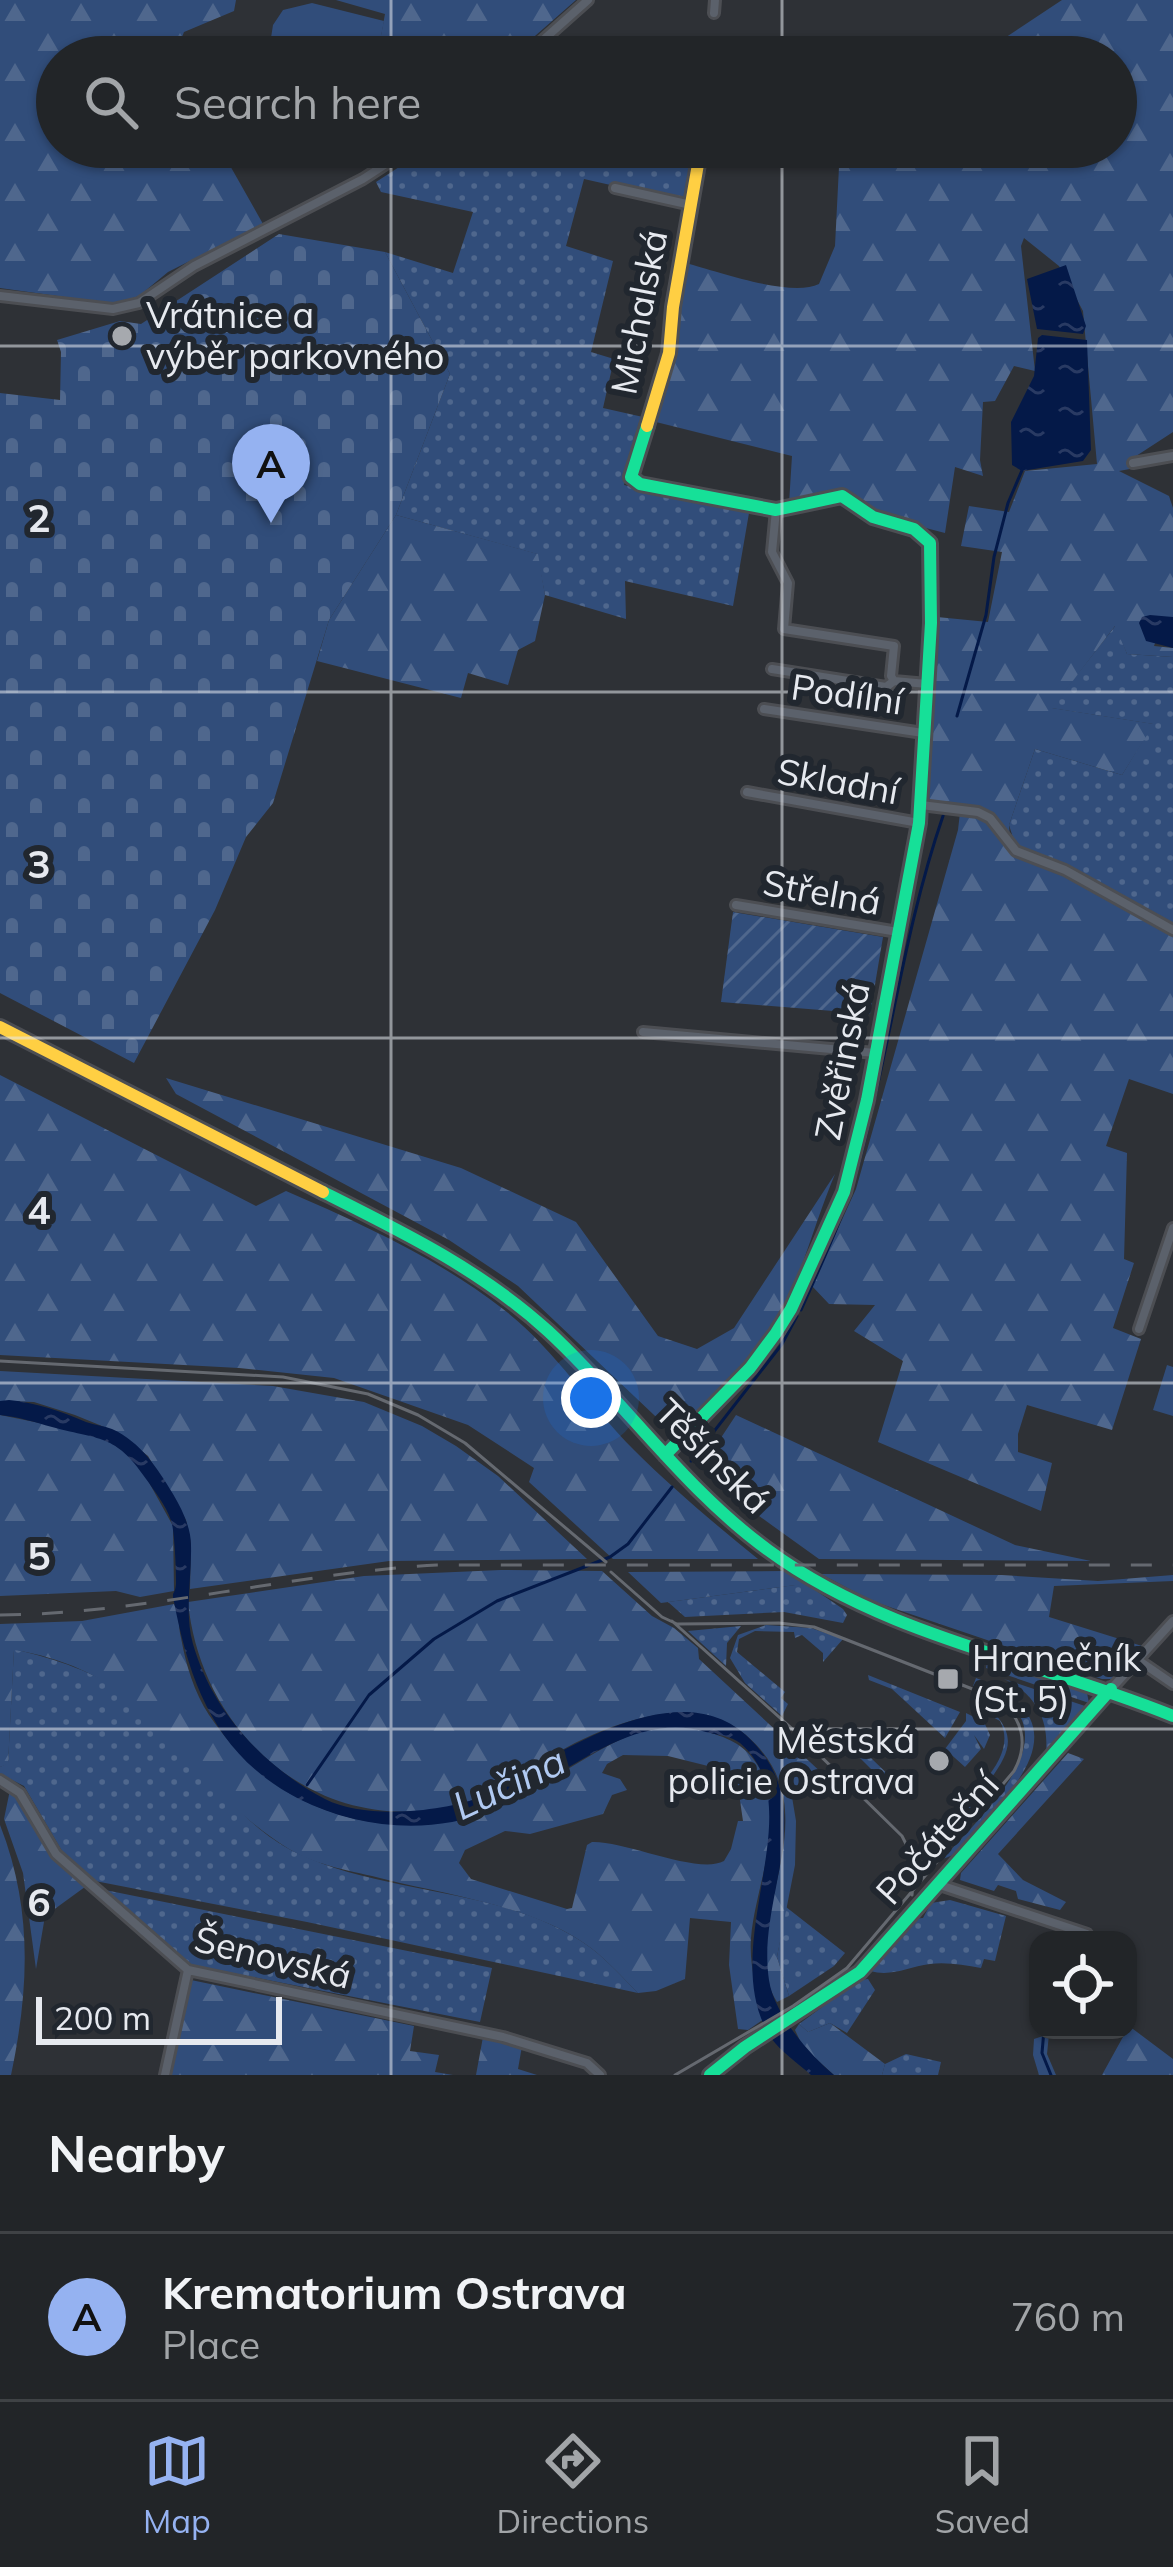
<!DOCTYPE html>
<meta charset="utf-8">
<style>
:root{--surface:#222528;--page:#2a2d30;--text:#f1f3f6;--muted:#a2a5a8;--line:#3f4245;--accent:#95b2f1}
body{margin:0;font-family:Mulish,sans-serif;background:var(--page);color:var(--text)}
.controls{position:absolute;right:36px;bottom:36px;display:grid;overflow:hidden;border-radius:24px;box-shadow:0 3px 9px #0004}
.controls button{width:108px;height:108px;display:grid;place-items:center;padding:0;border:0;border-bottom:3px solid var(--line);background:var(--surface);color:var(--text);font:60px sans-serif}
.scale{position:absolute;left:36px;bottom:30px;width:246px;box-sizing:border-box;padding-left:12px;border:6px solid #e6e9ef;border-top:0;font-size:33px;line-height:42px;white-space:nowrap;color:#e6e9ef;-webkit-text-stroke:9px #21272f;paint-order:stroke}
.you{position:absolute;left:591px;top:1398px;width:42px;height:42px;margin:-30px;border:9px solid #fff;border-radius:50%;background:#1a73e8;box-shadow:0 0 0 18px #1a73e833}
.badge{display:grid;place-items:center;width:78px;height:78px;border-radius:50%;background:var(--accent);color:#111;font-size:39px;font-weight:700}
.pin{position:absolute;translate:-50% -99px;filter:drop-shadow(0 3px 6px #0008)}
.pin::after{content:'';position:absolute;top:63px;width:42px;height:36px;background:inherit;clip-path:polygon(0 0,100% 0,50% 100%)}
.list{margin:0;padding:0;list-style:none}
h2{display:flex;justify-content:space-between;align-items:center;height:156px;margin:0;padding:0 48px;font-size:51px}
h2 small{font-size:39px;font-weight:400;color:var(--muted)}
.list li{display:grid;grid-template-columns:78px 1fr auto;gap:36px;align-items:center;box-sizing:border-box;height:168px;padding:0 48px;border-top:3px solid var(--line)}
.list b{display:block;font-size:45px;white-space:nowrap}
.list p{margin:0;font-size:39px;white-space:nowrap;color:var(--muted)}
.list em{font-size:39px;font-style:normal;color:var(--muted)}
.icon{flex:none;width:66px;height:66px;fill:none;stroke:currentColor;stroke-width:2;stroke-linecap:round;stroke-linejoin:round}
.map{position:relative;flex:none;width:1173px;height:2075px;overflow:hidden}
.search{position:absolute;background:var(--surface);box-shadow:0 3px 9px #0004;left:36px;right:36px;top:36px;height:132px;display:flex;align-items:center;gap:30px;box-sizing:border-box;padding:0 42px;border-radius:66px;color:var(--muted);font-size:45px}
.sheet{height:324px;background:var(--surface)}
nav{display:flex;justify-content:space-around;align-items:center;box-sizing:border-box;height:168px;border-top:3px solid var(--line);background:var(--surface);font-size:33px;color:var(--muted)}
nav a{display:grid;justify-items:center;gap:6px}
nav .on{color:var(--accent)}
.map>svg:first-child{display:block}
</style>
<div class="map">
<svg width="1173" height="2075" viewBox="0 0 1173 2075">
<defs>
<pattern id="grass-dots" width="8" height="8" patternUnits="userSpaceOnUse" patternTransform="scale(3)"><rect width="8" height="8" fill="#314d7a"/><path d="M2 2h.1M6 6h.1" fill="none" stroke="#4f678d" stroke-width="1.8" stroke-linecap="round"/></pattern>
<pattern id="forest-firs" width="22" height="20" patternUnits="userSpaceOnUse" patternTransform="scale(3)"><rect width="22" height="20" fill="#314d7a"/><path d="M5 1l3.5 6h-7zM16 11l3.5 6h-7z" fill="#4f678d"/></pattern>
<pattern id="cemetery-stones" width="16" height="16" patternUnits="userSpaceOnUse" patternTransform="scale(3)"><rect width="16" height="16" fill="#314d7a"/><path d="M2 7V4a2 2 0 0 1 4 0v3zM10 15v-3a2 2 0 0 1 4 0v3z" fill="#4f678d"/></pattern>
<pattern id="garden-furrows" width="10" height="10" patternUnits="userSpaceOnUse" patternTransform="scale(3)"><rect width="10" height="10" fill="#314d7a"/><path d="M-1 1l2-2M0 10L10 0M9 11l2-2" fill="none" stroke="#4f678d"/></pattern>
<pattern id="water-ripples" width="26" height="14" patternUnits="userSpaceOnUse" patternTransform="scale(3)"><rect width="26" height="14" fill="#041948"/><path d="M2 4q2-2 4 0t4 0M15 11q2-2 4 0t4 0" fill="none" stroke="#293a63"/></pattern>
</defs>
<rect width="100%" height="100%" fill="#2e3136"/>
<path fill="url(#grass-dots)" d="M430,147h264l-8,55 -102,-23 -18,67 47,15 -22,91 23,7 -11,49 40,9 -19,68 125,28 -16,93 -108,-25 1,38 -81,-24 -8,-41 -141,-39 54,-141 -65,-122 68,21 20,-61 -92,-20 -5,-10z
M1116,625l11,29 46,3v267l-106,-58 -51,-19 -7,-22 26,-76 87,26 31,-51 -102,-16z
M796,1577l47,32 4,6 -4,8 -59,-11 -99,5 -17,-15 127,-17z
M766,1625l45,3 32,11 -20,23v-9l-21,-18 -7,3 -1,-6 -39,-1 -16,8 -2,13 48,40 -4,6 7,6 -6,12 -37,-33 -15,-25 8,-23z
M741,1626l-14,17 -1,23 -38,-35z
M14,1649c41,10 82,23 117,48 58,43 97,123 166,156 92,44 210,33 294,95 17,13 32,30 47,45l-331,-71 -212,-41 -33,-30 -38,-65 -24,-12v-7l8,-4z
M987,1663l92,24 8,6 2,10 -103,-35z
M868,1675l92,37 -15,26 -53,-49 -23,-9z
M976,1678c119,47 27,121 -23,177l-10,4c30,-36 119,-112 65,-157 -10,-8 -24,-11 -35,-16z
M1004,1679l84,28 -42,44c3,-33 -12,-58 -42,-72z
M974,1694c46,39 42,52 7,98 -8,10 -13,23 -22,33l-8,-7c21,-26 68,-61 49,-97l-29,-16z
M966,1713l18,9 6,13 -6,14 -10,-14 7,14 -16,18 -20,-18 21,-28z
M844,1732l55,53 -5,7 -50,-50 -6,-8z
M105,1890l387,78 -12,54 -288,-57z
M950,1900l56,16 -11,45 -11,-2 -3,9c-17,-3 -34,-6 -51,-4 -22,3 -38,13 -60,7l43,-52 10,-1 8,-15z
M786,1907l59,46 -11,13 -45,30 -12,-39z
M868,1979l7,11 -28,43 -17,-10 -22,9 -9,-8 60,-44z
M906,2054l35,8 -3,13h-56l3,-11z"/>
<path fill="url(#forest-firs)" fill-rule="evenodd" d="M0,0h236l-2,11 -50,21 -10,25h-117v90h198l-1,5 -30,3 39,69 -95,48 -29,24 -24,8 -115,-16z
M336,0h240l-65,57h-134l8,-43z
M1062,0h111v432l-40,26 2,10 -16,3 50,25 4,12v109h-9l-10,29 19,2v9l-46,-3 -12,-28 -63,82 102,16 -32,51 -87,-26 -26,76 2,29 70,28 92,52v160l-44,-15 -23,67 21,7 -3,106 10,4 -21,65 28,11 -29,91 -85,-25 -9,29v18l34,11 -11,48 -163,-69 25,-81 -49,-30 21,-26 -46,-1 -17,-18 44,-97 102,-359 3,-26 -34,-4 10,-183 51,5 14,-70 -41,-6 8,-40 40,6 16,-41 72,-7 -14,-153 -24,-45 -35,-28 -3,8 14,125 -21,-5 -19,35 -12,1 -3,58 3,16 -28,-9 -10,66 -69,-18 -37,-23 -50,12 3,-48 -140,-35 25,-82 -2,-20 11,-56c30,8 105,35 133,21l16,-38 5,-99h276v-90h-140z
M396,515l142,39 7,41 -10,46 -17,9 -10,35 -40,-12 -7,25 -144,-37 12,-41z
M0,1075l256,131 30,-15c74,32 153,68 217,118 51,39 86,96 131,141 38,38 82,75 124,109h-145l-84,-77 5,-14 -66,-43 -134,-47 -95,-10 -239,-13z
M166,1078l295,90 115,54 82,114 39,13 37,-21 101,-154c-16,38 -27,77 -42,115 -21,54 -76,108 -120,144l-155,-147 -69,-46 -273,-146z
M0,1371l273,15 91,16 58,24 34,20 42,30 89,83 -198,2 -199,28 1,-45 -5,-24 -38,-64 -29,-23 -44,-18 -41,-13 -34,-1z
M0,1415l99,20 23,15 19,18 32,58 1,65 -34,6 -24,-6 -116,5z
M736,1415l279,130 76,16 -272,-2 -92,-66 -18,-37z
M501,1570l101,1 50,45 22,12 24,20 1,11 125,116 -32,22 4,24 -1,44 -18,92 12,39 -12,6c-47,-75 63,-186 -31,-267 -58,-50 -157,-4 -211,31 -16,10 -30,21 -47,28 -76,33 -160,19 -221,-35 -46,-41 -73,-97 -79,-157l176,-26z
M786,1571l10,6v8l-135,18 -33,-31z
M821,1574l181,1 96,6 75,-6v6l-119,5 -5,31 93,29 -30,33h-10l-230,-78z
M174,1604c6,11 4,22 7,34 5,27 13,54 28,77 64,95 169,131 278,97 60,-19 133,-93 198,-87 8,1 18,6 26,8 23,7 37,15 49,36 28,50 -5,117 -9,169 -2,28 6,55 13,81l-16,11 -10,-1 -9,-64 2,-43 -41,-4 -5,61 -29,12 -18,2c-15,-15 -30,-32 -47,-45 -57,-42 -139,-52 -207,-69 -31,-8 -67,-13 -95,-30 -110,-67 -128,-176 -275,-199l-6,114 -8,3v-143l82,-3zM623,1755l45,1 68,17 7,48h-5l-7,28 -7,12c-26,14 -98,-20 -132,-19l-5,3 -15,63 -5,1 -96,-30 -12,-16 6,-13 40,-19 25,3 73,-20 9,-19 15,-5 -7,-11 -18,-6 5,-9z
M1068,1753l16,6 -86,95 25,26 43,22 -6,8 -42,-11 -2,-8 -18,-6 -4,6 -34,-11 1,-7z
M11,1785l37,57 41,42 -44,32 -9,53 -13,-96 -19,-54z
M0,1825c33,84 29,164 11,250h-11z
M191,1980l223,46 -4,25 29,4 -4,17 18,3h-283z
M830,2023l55,41 -3,11h-48l-31,-28 -8,-17 4,-6 9,8z
M1129,2026l44,33v16h-71z
M1049,2034l-2,20 9,21h-17l-6,-20 1,-16z
M483,2037l39,9 -4,23 19,6h-61z"/>
<path fill="url(#cemetery-stones)" d="M279,234l106,18 65,122 -54,141 -67,105 -56,183 -27,34 -31,73 -81,153 -134,-70v-600l60,7 1,-48 -4,-12 63,-19 21,3z"/>
<path fill="url(#garden-furrows)" d="M733,912l150,25 -13,77 -149,-12z"/>
<path fill="#314d7a" d="M312,3l72,18 -7,36h-109l5,-32 10,-15z
M1167,1365l6,2v49l-20,-6z"/>
<path fill="url(#water-ripples)" d="M1066,265l20,61 -3,8 -46,-5 -10,-50z
M1042,335l45,5 4,110 -8,11 -61,10 -10,-6 -1,-43 23,-46 4,-38z
M1150,615l23,2v31l-27,-7 -7,-18 3,-6z
M9,1400c29,3 51,11 77,22 9,3 18,4 26,7 29,13 46,40 61,65 9,15 18,34 18,51 1,33 -7,67 2,99 19,67 71,123 132,155 41,21 117,13 160,-3 23,-9 40,-25 62,-37 57,-31 146,-76 202,-21 74,72 7,157 20,242 5,34 40,74 65,95h-23c-12,-11 -31,-24 -40,-37 -58,-91 45,-230 -31,-295 -9,-7 -23,-8 -34,-11 -77,-23 -146,50 -214,78 -62,26 -135,18 -193,-11 -82,-42 -109,-114 -125,-197 -3,-12 1,-6 2,-18 0,-16 -1,-38 -3,-54 -2,-18 -14,-32 -24,-47 -33,-49 -45,-42 -97,-56 -18,-5 -33,-10 -52,-12v-14z"/>
<g fill="none" stroke-linecap="round" stroke-linejoin="round">
<path stroke="#041948" stroke-width="3" d="M957,716l29,-101 8,-58 14,-54 15,-35
M801,1310c19,-43 41,-90 55,-136 33,-118 47,-242 87,-358
M691,1461l91,-117 15,-28
M307,1785l62,-90 65,-56 63,-38 113,-44 18,-13 44,-57
M1044,2030l-2,23 9,22"/>
<g stroke="#4c4e53" stroke-width="14">
<path id="street" d="M714,13l1,-13
M524,57l64,-57
M715,57v-3l57,3
M615,188l76,17
M0,296l113,13 26,-6 55,-37 169,-87 49,-32
M1133,463l40,-7
M776,510l-4,42 16,31 -4,46 110,17 -3,30 3,5
M772,669l114,18 8,-6 33,3
M764,709l159,24
M747,792l172,31
M921,805l57,7 12,6 26,33 49,19 108,60
M736,905l162,27
M643,1032l232,21
M1139,1329l34,-101
M1138,1660l35,24
M1111,1689l62,-68
M0,1780l20,13 36,61 132,116 315,67 84,26 13,12
M937,1884l150,50
M165,2075l23,-105"/>
</g>
<g stroke="#4c4e53" stroke-width="18">
<path id="fast" d="M647,426l-16,51 9,7 136,26 66,-14 31,21 41,12 16,14 1,80 -12,200 -52,277 -23,92 -53,117 -15,24 -26,35 -85,87
M323,1192c80,40 158,78 225,139 76,70 136,158 220,219 118,87 271,111 405,166
M710,2075l35,-28 115,-75 251,-283"/>
</g>
<g stroke="#4c4e53" stroke-width="18">
<path id="slow" d="M647,426l22,-73 4,-46 28,-160
M0,1027l323,165"/>
</g>
<use href="#street" stroke="#5b616b" stroke-width="8"/>
<use href="#fast" stroke="#16e098" stroke-width="12"/>
<use href="#slow" stroke="#ffcf43" stroke-width="12"/>
<path stroke="#656970" stroke-width="3" d="M0,1361l283,16 85,17 50,21 47,28 141,119
M611,1572l51,45 15,7 102,-1 35,4 184,72c25,19 31,45 16,72l-167,197 -54,38 -118,69
M672,1621l126,113 104,102 13,26 -3,33"/>
<path stroke="#656970" stroke-width="3" stroke-dasharray="21 21" stroke-linecap="butt" d="M0,1615c147,-1 291,-42 437,-50h736"/>
</g>
<path fill="none" stroke="#e6e9ef" stroke-width="3" stroke-opacity="0.55" d="M391,0v57M782,0v57M391,147v1928M782,147v1928M0,346h1173M0,692h1173M0,1038h1173M0,1383h1173M0,1729h1173"/>
<g fill="#a6a9ae" stroke="#21272f" stroke-width="4.5">
<circle cx="122" cy="336" r="12"/>
<rect x="936" y="1667" width="24" height="24" rx="6"/>
<circle cx="939" cy="1761" r="12"/>
</g>
<g text-anchor="middle" stroke-width="12" stroke-linejoin="round" paint-order="stroke">
<g font-size="36" fill="#e6e9ef" stroke="#21272f">
<text transform="translate(639 312) rotate(-79)" y="13">Michalská</text>
<text transform="translate(847 694) rotate(8)" y="13">Podílní</text>
<text transform="translate(838 781) rotate(10)" y="13">Skladní</text>
<text transform="translate(822 892) rotate(10)" y="13">Střelná</text>
<text transform="translate(842 1061) rotate(-79)" y="13">Zvěřinská</text>
<text transform="translate(713 1456) rotate(45)" y="13">Těšínská</text>
<text transform="translate(937 1838) rotate(-48)" y="13">Počáteční</text>
<text transform="translate(273 1957) rotate(14)" y="13">Šenovská</text>
</g>
<g font-size="36" fill="#e6e9ef" stroke="#21272f" text-anchor="start">
<text x="146" y="328">Vrátnice a<tspan x="146" dy="41">výběr parkovného</tspan></text>
<text x="972" y="1671">Hranečník<tspan x="972" dy="41">(St. 5)</tspan></text>
<text x="915" y="1753" text-anchor="end">Městská<tspan x="915" dy="41">policie Ostrava</tspan></text>
</g>
<g font-size="39" font-style="italic" fill="#b1caf2" stroke="#21272f">
<text transform="translate(509 1783) rotate(-25)" y="14">Lučina</text>
</g>
</g>
<g font-size="39" text-anchor="middle" font-weight="bold" fill="#e6e9ef" stroke="#21272f" stroke-width="12" stroke-linejoin="round" paint-order="stroke">
<text x="39" y="532">2</text>
<text x="39" y="878">3</text>
<text x="39" y="1224">4</text>
<text x="39" y="1570">5</text>
<text x="39" y="1916">6</text>
</g>
</svg>
<div class="controls">
<button><svg class="icon" aria-label="locate" viewBox="0 0 24 24"><circle cx="12" cy="12" r="6"/><path d="M12 2v4M12 18v4M2 12h4M18 12h4"/></svg></button>
</div>
<div class="scale">200 m</div>
<div class="you"></div>
<div class="pin badge" style="left:271px;top:523px">A</div>
<div class="search"><svg class="icon" aria-label="search" viewBox="0 0 24 24"><circle cx="10" cy="10" r="6"/><path d="M15 15l6 6"/></svg>Search here</div>
</div>
<section class="sheet">
<h2>Nearby<small></small></h2>
<ul class="list">
<li><span class="badge">A</span><div><b>Krematorium Ostrava</b><p>Place</p></div><em>760 m</em></li>
</ul>
</section>
<nav>
<a class="on"><svg class="icon" aria-label="map" viewBox="0 0 24 24"><path d="M3 6l6-2 6 2 6-2v14l-6 2-6-2-6 2zM9 4v14M15 6v14"/></svg>Map</a>
<a><svg class="icon" aria-label="directions" viewBox="0 0 24 24"><path d="M12 3l9 9-9 9-9-9zM9 14v-3h6M13 9l2 2-2 2"/></svg>Directions</a>
<a><svg class="icon" aria-label="saved" viewBox="0 0 24 24"><path d="M7 4h10v16l-5-4-5 4z"/></svg>Saved</a>
</nav>
